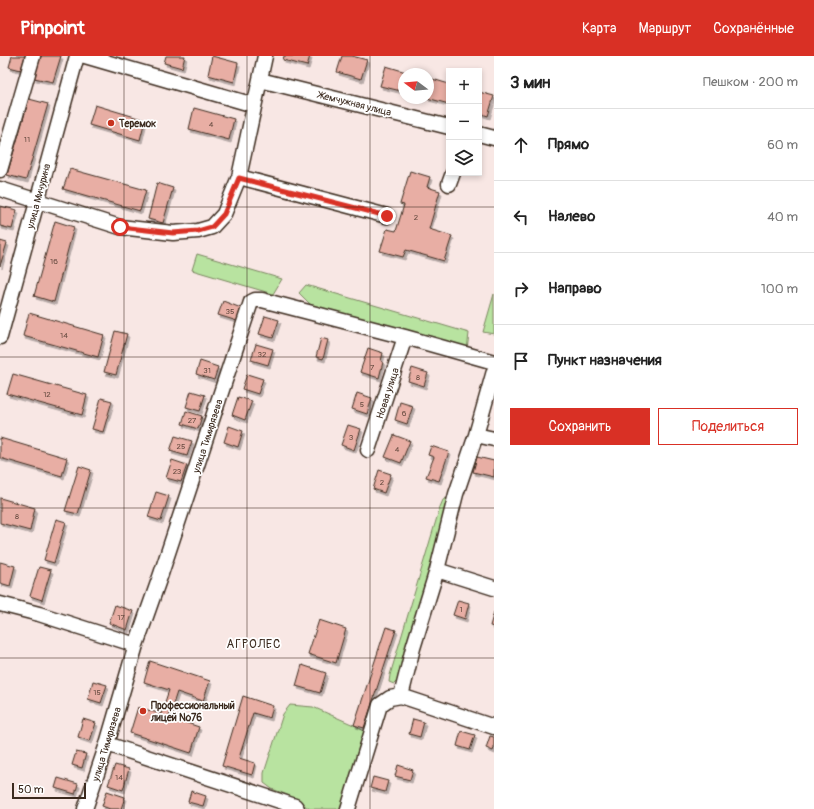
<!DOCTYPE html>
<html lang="ru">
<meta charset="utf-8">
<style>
:root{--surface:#fff;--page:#f6f6f6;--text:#222;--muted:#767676;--line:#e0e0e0;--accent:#d93025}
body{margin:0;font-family:Pangolin,sans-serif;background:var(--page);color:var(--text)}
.controls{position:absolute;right:12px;top:12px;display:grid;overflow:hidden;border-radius:0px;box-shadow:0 2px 6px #0003}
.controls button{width:36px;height:36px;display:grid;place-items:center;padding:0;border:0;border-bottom:1px solid var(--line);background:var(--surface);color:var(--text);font:20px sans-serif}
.compass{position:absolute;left:398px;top:12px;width:36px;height:36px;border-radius:50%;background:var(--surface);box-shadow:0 2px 6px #0003;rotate:286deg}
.scale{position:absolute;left:12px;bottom:10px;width:74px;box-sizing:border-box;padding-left:4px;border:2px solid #3b2a1e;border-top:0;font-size:11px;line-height:14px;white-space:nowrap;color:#3b2a1e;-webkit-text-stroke:3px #fff;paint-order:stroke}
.stop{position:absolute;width:12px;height:12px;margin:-9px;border:3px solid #d93025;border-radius:50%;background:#fff}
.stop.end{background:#d93025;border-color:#fff;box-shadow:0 1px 4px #0008}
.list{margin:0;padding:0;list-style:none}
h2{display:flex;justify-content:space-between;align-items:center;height:52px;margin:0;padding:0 16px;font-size:17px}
h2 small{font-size:13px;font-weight:400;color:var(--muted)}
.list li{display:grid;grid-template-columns:26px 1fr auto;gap:12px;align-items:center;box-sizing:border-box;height:72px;padding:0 16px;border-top:1px solid var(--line)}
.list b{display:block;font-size:15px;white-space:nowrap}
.list em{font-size:13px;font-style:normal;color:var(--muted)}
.actions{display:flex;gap:8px;padding:12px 16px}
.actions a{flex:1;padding:9px 0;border:1px solid var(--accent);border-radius:0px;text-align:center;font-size:14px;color:var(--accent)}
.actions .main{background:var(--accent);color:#fff}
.icon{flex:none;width:22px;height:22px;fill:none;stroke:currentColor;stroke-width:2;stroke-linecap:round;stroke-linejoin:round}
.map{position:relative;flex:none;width:494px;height:753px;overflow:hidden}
header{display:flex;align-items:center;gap:24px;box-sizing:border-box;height:56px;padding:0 20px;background:var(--accent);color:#fff}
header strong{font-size:19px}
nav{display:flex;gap:22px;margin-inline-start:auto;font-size:14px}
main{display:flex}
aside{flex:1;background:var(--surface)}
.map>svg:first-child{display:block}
</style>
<header>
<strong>Pinpoint</strong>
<nav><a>Карта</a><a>Маршрут</a><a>Сохранённые</a></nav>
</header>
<main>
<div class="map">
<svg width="494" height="753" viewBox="0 0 494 753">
<defs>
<filter id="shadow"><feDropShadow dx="2" dy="3" stdDeviation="0" flood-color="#0004"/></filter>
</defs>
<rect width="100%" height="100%" fill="#f8e7e4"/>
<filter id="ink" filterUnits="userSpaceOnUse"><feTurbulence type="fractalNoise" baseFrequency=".025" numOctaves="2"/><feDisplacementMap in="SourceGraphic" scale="8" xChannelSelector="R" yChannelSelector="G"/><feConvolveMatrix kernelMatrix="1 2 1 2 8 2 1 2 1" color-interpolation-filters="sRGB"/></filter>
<g filter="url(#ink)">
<path fill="#b8e3a0" stroke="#7a865f" d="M197,198l85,25 -9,15 -81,-24z
M306,229l163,48 -2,18 -156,-46 -12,-12z
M494,238v40l-11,-2z
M446,442l2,2v5l-49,174 -5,5 -5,-2 1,-7 50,-168 3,-7z
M290,649l23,2 43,19 8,5 -18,65 -7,13h-29l-20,-13 -18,-7 -8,-6v-10l19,-59z"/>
<path fill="#e8aea4" stroke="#3b2a1e" filter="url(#shadow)" d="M12,0h13l-4,14 -12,-3z
M41,0h20l-8,26 -19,-4z
M166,0h19l-3,12 -18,-5z
M212,0l26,7 -4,19 -26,-7z
M284,0h26l-3,10 -24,-6z
M342,0h10l15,4 -6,19 -24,-7z
M386,10l20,6v2h-2v6l-3,11 -21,-5z
M429,22l20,6v20l-22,-6h1v-16z
M479,36l15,4 -6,20 -9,-3z
M29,43l19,5 -22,76 -19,-5z
M95,49l50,15 -5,20 -51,-15z
M194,52l40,11 -5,21 -40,-11z
M70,113l76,21 -6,21 -77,-22z
M410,115l20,6 -3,10 13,4 -11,38 23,7 -8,25 -38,-11 -3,7 -23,-6 7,-22 9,2 8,-26 -4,-1z
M157,127l16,5 -10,35 -15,-4z
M0,150l17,4 -5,19 -12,-3z
M55,165l19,6 -20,75 -20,-6z
M0,185l7,2 -7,23z
M223,245l18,7 -4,13 -19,-6z
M29,257l75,22 -6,22 -75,-21z
M265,260l14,4 -6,18 -14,-4z
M115,275l12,3 -11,41 -12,-3z
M321,282l7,2 -5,19 -7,-2z
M256,288l17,5 -5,16 -17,-5z
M368,292l15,5 -2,8 2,1 -4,16 -19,-6z
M200,305l18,6 -4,13 -18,-6z
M412,312l16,5 -4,13 -16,-5z
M13,318l74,21 -5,20 -75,-21z
M247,318l16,5 -5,15 -16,-5z
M191,335l14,4 -5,16 -14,-4z
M357,337l15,5 -5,16 -15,-5z
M238,341l14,4 -7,19 -13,-5z
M101,342l11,3 -9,31 -11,-3z
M400,346l13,4 -6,18 -12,-4z
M186,355l16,5 -4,13 -16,-5z
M348,369l13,4 -7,21 -13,-5z
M229,370l14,5 -5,16 -14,-5z
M394,379l16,6 -9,22 -16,-6z
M175,380l17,5 -5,15 -17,-5z
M0,382l67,20 -5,18 -62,-18z
M431,390l18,6 -10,29 -13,-4 8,-20 -6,-2z
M477,401l17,4v16l-21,-5z
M172,404l15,5 -6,17 -15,-4z
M79,410l12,4 -13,44 -13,-3z
M379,414l12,4 -7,19 -11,-4z
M156,436l13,4 -8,25 -13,-4z
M0,442l35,10 -5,23 -30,-8z
M56,463l10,3 -12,41 -10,-3z
M0,506l15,4 -5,20 -10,-3z
M39,511l12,3 -9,30 -12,-4z
M458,544l11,3 -4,16 -12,-4z
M115,549l18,6 -6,19 -18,-7z
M494,556v15l-4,-1z
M319,564l27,9 -10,34 -28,-9z
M386,571l10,3 -32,98 -10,-3z
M150,605l60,20 -7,20 -26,-9 -8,25 30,10 -8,26 -61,-20 8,-26 23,7 8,-24 -25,-8z
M302,609l24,8 -6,20 -24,-7z
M93,625l14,4 -6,18 -13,-4z
M243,640l30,10 -3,12 -17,-5 -14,45 16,5 -3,12 -30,-9z
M83,663l13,4 -6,18 -12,-4z
M413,663l11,3 -4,15 -11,-3z
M461,675l14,4 -5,15 -13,-4z
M490,680l4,1v11l-1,3 -7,-3z
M76,696l10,2 -4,14 -10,-3z
M115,709l14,4 -6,21 -15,-5z
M398,709l15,5 -3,10 -15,-4z
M373,721l15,4 -3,11 -15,-4z
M58,722l20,6 -3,10 -20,-6z
M107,735l18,6 -4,12h-11l-8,-3z
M191,735l15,5 -3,10 -15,-4z"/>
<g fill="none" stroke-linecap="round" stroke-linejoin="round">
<g stroke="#3b2a1e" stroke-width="17">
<path id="minor" d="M85,0l169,49
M260,24l189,47
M479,78l15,4
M0,114l33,-114
M239,121l148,39
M449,128l4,-11
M0,133l120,38 53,6 25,-2 14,-4 12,-13 15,-37 26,-121
M0,281l77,-281
M476,379l18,4
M368,394l37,-113
M437,514l57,18
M0,548l39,10 97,31
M401,640l93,31
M107,688l188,62 2,3
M85,753l22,-65 29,-99 25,-71 90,-272 4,-2h7l143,37 89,25
M348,753l32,-104 10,-7 11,-2 12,-48 24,-78 19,-76 20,-59 18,-64"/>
</g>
<use href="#minor" stroke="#fff" stroke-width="14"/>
</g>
</g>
<g fill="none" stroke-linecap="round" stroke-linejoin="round" filter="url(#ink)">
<path stroke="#d93025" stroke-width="5" d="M120,171l53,6 25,-2 14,-4 12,-13 15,-36 148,38"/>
</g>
<path fill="none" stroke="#3b2a1e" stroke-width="1" stroke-opacity="0.55" d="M124,0v753M247,0v753M370,0v753M0,151h494M0,301h494M0,452h494M0,602h494"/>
<g fill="#c8321e" stroke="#fff" stroke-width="1.5">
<circle cx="111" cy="67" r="4"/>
<circle cx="143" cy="655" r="4"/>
</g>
<g text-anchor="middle" stroke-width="3.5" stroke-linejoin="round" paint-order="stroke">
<g font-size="8" fill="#664b40">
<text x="211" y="71">4</text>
<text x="27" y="86">11</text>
<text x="416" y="164">2</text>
<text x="54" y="208">16</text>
<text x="230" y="258">35</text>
<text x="64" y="282">14</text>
<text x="262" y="301">32</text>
<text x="372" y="314">7</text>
<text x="207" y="317">31</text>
<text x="418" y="324">8</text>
<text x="47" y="341">12</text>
<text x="362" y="351">5</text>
<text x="404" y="360">6</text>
<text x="192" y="367">27</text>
<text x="351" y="384">3</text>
<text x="181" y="393">25</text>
<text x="397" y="396">4</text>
<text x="177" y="418">23</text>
<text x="382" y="429">2</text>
<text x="17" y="463">8</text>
<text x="461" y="556">1</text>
<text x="121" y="564">17</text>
<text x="97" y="639">15</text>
<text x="119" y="724">14</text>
</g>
<g font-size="10" fill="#3b2a1e" stroke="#fff">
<text transform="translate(355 47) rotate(14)" y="4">Жемчужная улица</text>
<text transform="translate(38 140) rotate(-75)" y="4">улица Мичурина</text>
<text transform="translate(387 337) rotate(-72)" y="4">Новая улица</text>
<text transform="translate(207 380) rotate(-72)" y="4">улица Тимирязева</text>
<text transform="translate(106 688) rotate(-73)" y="4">улица Тимирязева</text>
</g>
<g font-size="10" font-weight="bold" fill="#3b2a1e" stroke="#fff" text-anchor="start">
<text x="119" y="71">Теремок</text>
<text x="151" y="653">Профессиональный<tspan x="151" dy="12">лицей №76</tspan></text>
</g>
<g font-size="12" letter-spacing="1" fill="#3b2a1e" stroke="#fff">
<text x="254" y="592">АГРОЛЕС</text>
</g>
</g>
</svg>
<div class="controls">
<button>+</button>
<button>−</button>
<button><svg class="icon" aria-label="layers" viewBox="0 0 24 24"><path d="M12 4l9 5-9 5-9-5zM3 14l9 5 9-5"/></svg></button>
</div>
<svg class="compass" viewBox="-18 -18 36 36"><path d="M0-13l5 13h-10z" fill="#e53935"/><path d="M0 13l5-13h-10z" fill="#767676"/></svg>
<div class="scale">50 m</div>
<div class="stop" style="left:120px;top:171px"></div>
<div class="stop end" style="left:387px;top:160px"></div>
</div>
<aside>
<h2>3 мин<small>Пешком · 200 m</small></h2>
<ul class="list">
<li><svg class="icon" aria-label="ahead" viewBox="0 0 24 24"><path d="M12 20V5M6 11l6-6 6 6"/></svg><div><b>Прямо</b></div><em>60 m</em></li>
<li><svg class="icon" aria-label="left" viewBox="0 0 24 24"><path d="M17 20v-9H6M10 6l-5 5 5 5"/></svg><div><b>Налево</b></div><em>40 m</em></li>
<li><svg class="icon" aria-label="right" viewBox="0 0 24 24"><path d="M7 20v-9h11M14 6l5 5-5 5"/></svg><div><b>Направо</b></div><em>100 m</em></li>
<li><svg class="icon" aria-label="arrive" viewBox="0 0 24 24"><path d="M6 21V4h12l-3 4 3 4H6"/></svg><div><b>Пункт назначения</b></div></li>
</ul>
<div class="actions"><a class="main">Сохранить</a><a>Поделиться</a></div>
</aside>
</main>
